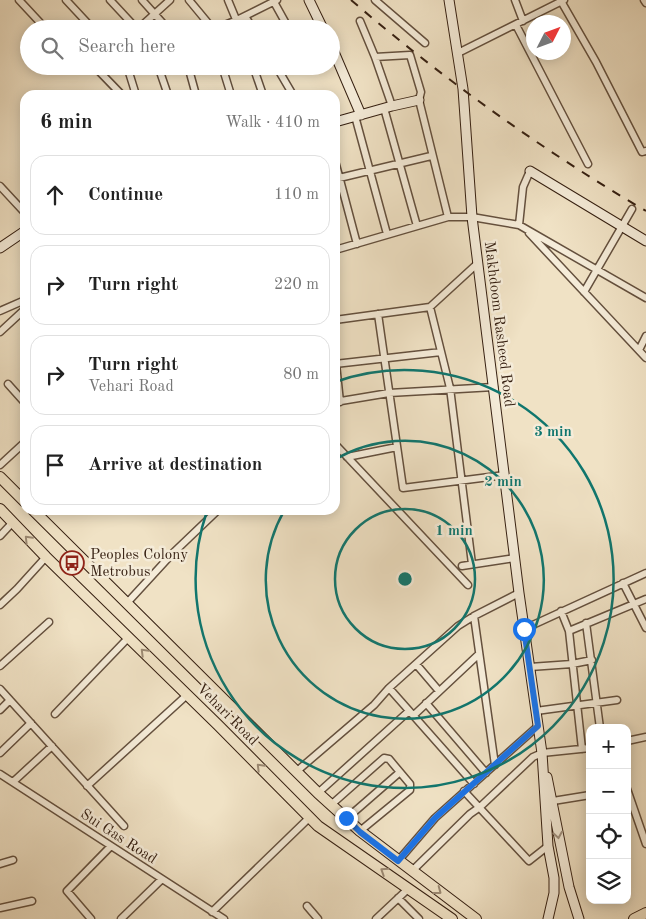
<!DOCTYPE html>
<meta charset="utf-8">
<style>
:root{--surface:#fff;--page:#f2f2f2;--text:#222;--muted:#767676;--line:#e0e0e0}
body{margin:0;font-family:"Old Standard TT",serif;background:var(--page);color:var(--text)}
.controls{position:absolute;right:15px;bottom:15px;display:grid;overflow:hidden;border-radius:10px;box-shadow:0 2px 12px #0003}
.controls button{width:45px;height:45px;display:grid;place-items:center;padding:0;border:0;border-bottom:1px solid var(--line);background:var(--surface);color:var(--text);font:25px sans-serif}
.compass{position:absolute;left:526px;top:15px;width:45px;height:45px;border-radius:50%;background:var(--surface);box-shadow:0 2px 12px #0003;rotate:48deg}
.stop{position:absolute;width:15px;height:15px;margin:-11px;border:4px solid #1a73e8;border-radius:50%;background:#fff}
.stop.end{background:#1a73e8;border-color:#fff;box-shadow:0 1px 5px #0008}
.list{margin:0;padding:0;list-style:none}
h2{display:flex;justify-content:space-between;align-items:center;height:65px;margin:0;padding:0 20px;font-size:21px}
h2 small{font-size:16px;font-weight:400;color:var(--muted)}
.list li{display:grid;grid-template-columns:32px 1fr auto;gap:15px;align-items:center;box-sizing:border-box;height:80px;margin:0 10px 10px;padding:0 10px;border:1px solid var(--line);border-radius:15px}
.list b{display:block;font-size:19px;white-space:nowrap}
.list p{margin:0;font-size:16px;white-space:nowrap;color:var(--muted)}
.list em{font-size:16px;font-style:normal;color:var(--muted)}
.icon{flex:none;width:28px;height:28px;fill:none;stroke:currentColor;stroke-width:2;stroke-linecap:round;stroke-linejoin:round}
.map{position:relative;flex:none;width:646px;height:919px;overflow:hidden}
.search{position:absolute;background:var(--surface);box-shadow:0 2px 12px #0003;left:20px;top:20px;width:320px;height:55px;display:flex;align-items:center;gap:12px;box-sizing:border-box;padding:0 18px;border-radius:28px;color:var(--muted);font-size:19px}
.panel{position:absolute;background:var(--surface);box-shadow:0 2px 12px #0003;left:20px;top:90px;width:320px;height:425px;border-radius:15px}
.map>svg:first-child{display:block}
</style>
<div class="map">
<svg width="646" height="919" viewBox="0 0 646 919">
<rect width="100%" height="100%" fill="#f0e2c5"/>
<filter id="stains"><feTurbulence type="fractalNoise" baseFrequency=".004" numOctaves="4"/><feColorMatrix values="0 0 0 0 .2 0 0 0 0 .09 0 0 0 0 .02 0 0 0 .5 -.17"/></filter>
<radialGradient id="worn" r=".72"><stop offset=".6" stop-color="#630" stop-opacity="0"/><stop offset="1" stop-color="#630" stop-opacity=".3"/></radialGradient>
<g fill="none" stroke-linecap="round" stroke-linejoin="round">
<g stroke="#64503e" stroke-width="9">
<path id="street" d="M19,0l27,29
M66,0l27,29
M110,0l27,29
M142,0l26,29
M189,0l24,29
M228,0l12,29
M375,0l50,43
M515,0l8,21
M644,0l2,3
M561,1l35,61 46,90 4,-1
M274,2l15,27
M245,16l8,13
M360,21l15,36 17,49
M516,25l72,139
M138,29l32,-29
M215,29l22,-9 40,-20
M458,53l106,-53
M375,57l35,-2 11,37 -2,8 29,117
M94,66l28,29
M127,66l9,29
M158,66l10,29
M188,66l8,29
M222,66l9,29
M253,66l10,29
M276,66l17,29
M384,108l33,118
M355,116l32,118
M335,161l22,83
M335,179l96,-23
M0,186l25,27
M519,225l4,-38 7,-16
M529,233l117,125
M335,250l113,-33h24l47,8 127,73
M584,292l48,-83
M430,307l48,-44
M0,311l25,-11
M378,314l25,174 102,-13
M335,320l95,-13 20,81 22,176
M0,332l25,-23
M639,350l7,-14
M335,364l106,-12
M336,364l4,38
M8,384l17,19
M335,402l54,-9 105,-6
M335,444l133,141
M347,457l50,-10
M0,465l25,-23
M0,536l13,-14
M462,566l53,-8
M623,583l23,45
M127,603l45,-49 46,-44
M0,605l17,-16 29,-32
M561,611l8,20 13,118
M474,616l21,149
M586,623l14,105
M524,629l122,-56
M569,631l77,-32
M416,664l23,27
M0,666l49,-44
M530,667l42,-3 20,-4
M389,688l85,96
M0,689l124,137
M426,703l60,70
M0,710l10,-10
M536,711l81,-11
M55,714l74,-77
M414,715l65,-61
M627,741l19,-4
M0,753l31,-30
M297,771l77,-66 15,-17 69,-62 16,-10 45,-23
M0,774l224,145
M13,782l39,-36
M87,786l100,-91
M627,789l19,55
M464,791l65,70 19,-15
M318,793l91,-82
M553,801l37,-6
M332,804l52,-46 5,1 21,25v6l-50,41
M346,819l54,-47
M398,861l37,-43 103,-92
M0,864l13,-4
M412,871l58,-57 10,-7 53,-50 9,-4 48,-5
M398,898l21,21
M307,906l11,13
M0,908l32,-7
M212,912l98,-95
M91,919l-24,-28 44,-45
M121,919l41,-40
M376,919l33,-31"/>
</g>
<g stroke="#351f11" stroke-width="11">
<path id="secondary" d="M309,0l14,29
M449,0l14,89 9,128 47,376 23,160 6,93 6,32v15l-6,26
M331,45l30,70
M335,122l57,-16 27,-6
M530,171l116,70
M0,248l25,-17
M547,777l22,110 10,32"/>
</g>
<g stroke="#351f11" stroke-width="12">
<path id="primary" d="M0,477l25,25
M0,509l46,48 172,168 100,101 134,93
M33,510l285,283 42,38 116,88
M634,919l12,-6"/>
</g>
<use href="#street" stroke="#f5ecd9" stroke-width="6"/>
<use href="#secondary" stroke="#f5ecd9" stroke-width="9"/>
<use href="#primary" stroke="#f0e2c5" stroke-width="10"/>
<path stroke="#351f11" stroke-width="2" stroke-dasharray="9 9" stroke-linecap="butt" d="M351,0c91,78 191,150 295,211"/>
</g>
<defs><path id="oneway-chevron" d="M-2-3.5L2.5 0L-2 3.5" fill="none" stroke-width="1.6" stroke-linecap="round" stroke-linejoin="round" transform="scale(1.25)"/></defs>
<g stroke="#9c8a74">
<use href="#oneway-chevron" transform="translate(28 539) rotate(-134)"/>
<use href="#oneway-chevron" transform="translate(144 652) rotate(-135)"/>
<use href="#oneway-chevron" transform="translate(260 767) rotate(-135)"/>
<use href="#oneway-chevron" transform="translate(384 871) rotate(-147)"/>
<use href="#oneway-chevron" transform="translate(438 891) rotate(37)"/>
</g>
<use stroke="#9f907f" href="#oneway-chevron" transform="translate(558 835) rotate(81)"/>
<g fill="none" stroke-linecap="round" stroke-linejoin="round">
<path stroke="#1a73e8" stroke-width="6" d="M346,818l14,14 38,29 37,-43 103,-92 -14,-97"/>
</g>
<g fill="none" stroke="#0f766e" stroke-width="2.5">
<circle cx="405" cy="579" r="70"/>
<path d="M336 459A139 139 0 1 1 284 511"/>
<path d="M335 382A209 209 0 1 1 207 511"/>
</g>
<defs>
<g id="bus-ring" transform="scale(1.25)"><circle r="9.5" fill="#f5ecd9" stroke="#8f2418" stroke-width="1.5"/><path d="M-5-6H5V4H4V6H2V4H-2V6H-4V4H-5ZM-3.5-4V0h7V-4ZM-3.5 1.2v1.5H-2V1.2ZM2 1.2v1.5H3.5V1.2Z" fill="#8f2418"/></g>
</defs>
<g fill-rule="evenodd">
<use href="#bus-ring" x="72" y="563"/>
</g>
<g text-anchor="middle" stroke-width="5" stroke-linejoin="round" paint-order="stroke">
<g font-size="15" fill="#351f11" stroke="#f5ecd9">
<text transform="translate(500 324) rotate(83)" y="5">Makhdoom Rasheed Road</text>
<text transform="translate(228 714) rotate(45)" y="5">Vehari Road</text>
<text transform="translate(119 836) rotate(33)" y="5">Sui Gas Road</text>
</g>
<g font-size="15" fill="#351f11" stroke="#f5ecd9" text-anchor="start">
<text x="90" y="559">Peoples Colony<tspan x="90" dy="17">Metrobus</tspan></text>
</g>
</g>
<circle cx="405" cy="579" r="8" fill="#0f766e" stroke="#f5ecd9" stroke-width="2.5"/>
<g font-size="15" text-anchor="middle" font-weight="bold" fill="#0f766e" stroke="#f5ecd9" stroke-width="5" stroke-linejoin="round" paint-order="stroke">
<text x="553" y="436">3 min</text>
<text x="503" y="486">2 min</text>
<text x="454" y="535">1 min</text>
</g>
<rect width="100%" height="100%" filter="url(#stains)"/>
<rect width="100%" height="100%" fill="url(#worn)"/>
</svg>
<div class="controls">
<button>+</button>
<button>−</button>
<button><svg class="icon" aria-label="locate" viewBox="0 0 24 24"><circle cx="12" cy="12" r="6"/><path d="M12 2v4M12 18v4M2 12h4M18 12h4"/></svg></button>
<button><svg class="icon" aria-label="layers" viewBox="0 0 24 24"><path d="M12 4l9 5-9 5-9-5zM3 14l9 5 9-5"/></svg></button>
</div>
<svg class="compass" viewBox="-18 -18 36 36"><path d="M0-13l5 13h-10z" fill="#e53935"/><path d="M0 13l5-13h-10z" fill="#767676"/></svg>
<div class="stop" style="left:524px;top:629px"></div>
<div class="stop end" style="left:346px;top:818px"></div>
<div class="search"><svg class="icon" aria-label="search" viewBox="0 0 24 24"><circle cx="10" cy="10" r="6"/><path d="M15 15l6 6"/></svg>Search here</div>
<section class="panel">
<h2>6 min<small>Walk · 410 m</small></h2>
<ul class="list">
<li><svg class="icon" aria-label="ahead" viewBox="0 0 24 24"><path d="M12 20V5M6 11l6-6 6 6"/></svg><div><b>Continue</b></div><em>110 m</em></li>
<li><svg class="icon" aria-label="right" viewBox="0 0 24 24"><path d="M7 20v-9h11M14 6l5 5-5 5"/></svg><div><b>Turn right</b></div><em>220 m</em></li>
<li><svg class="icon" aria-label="right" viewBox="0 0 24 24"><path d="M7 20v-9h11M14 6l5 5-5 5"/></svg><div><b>Turn right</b><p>Vehari Road</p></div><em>80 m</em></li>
<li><svg class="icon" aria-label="arrive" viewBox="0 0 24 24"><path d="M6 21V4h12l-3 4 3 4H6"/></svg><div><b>Arrive at destination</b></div></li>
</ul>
</section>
</div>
